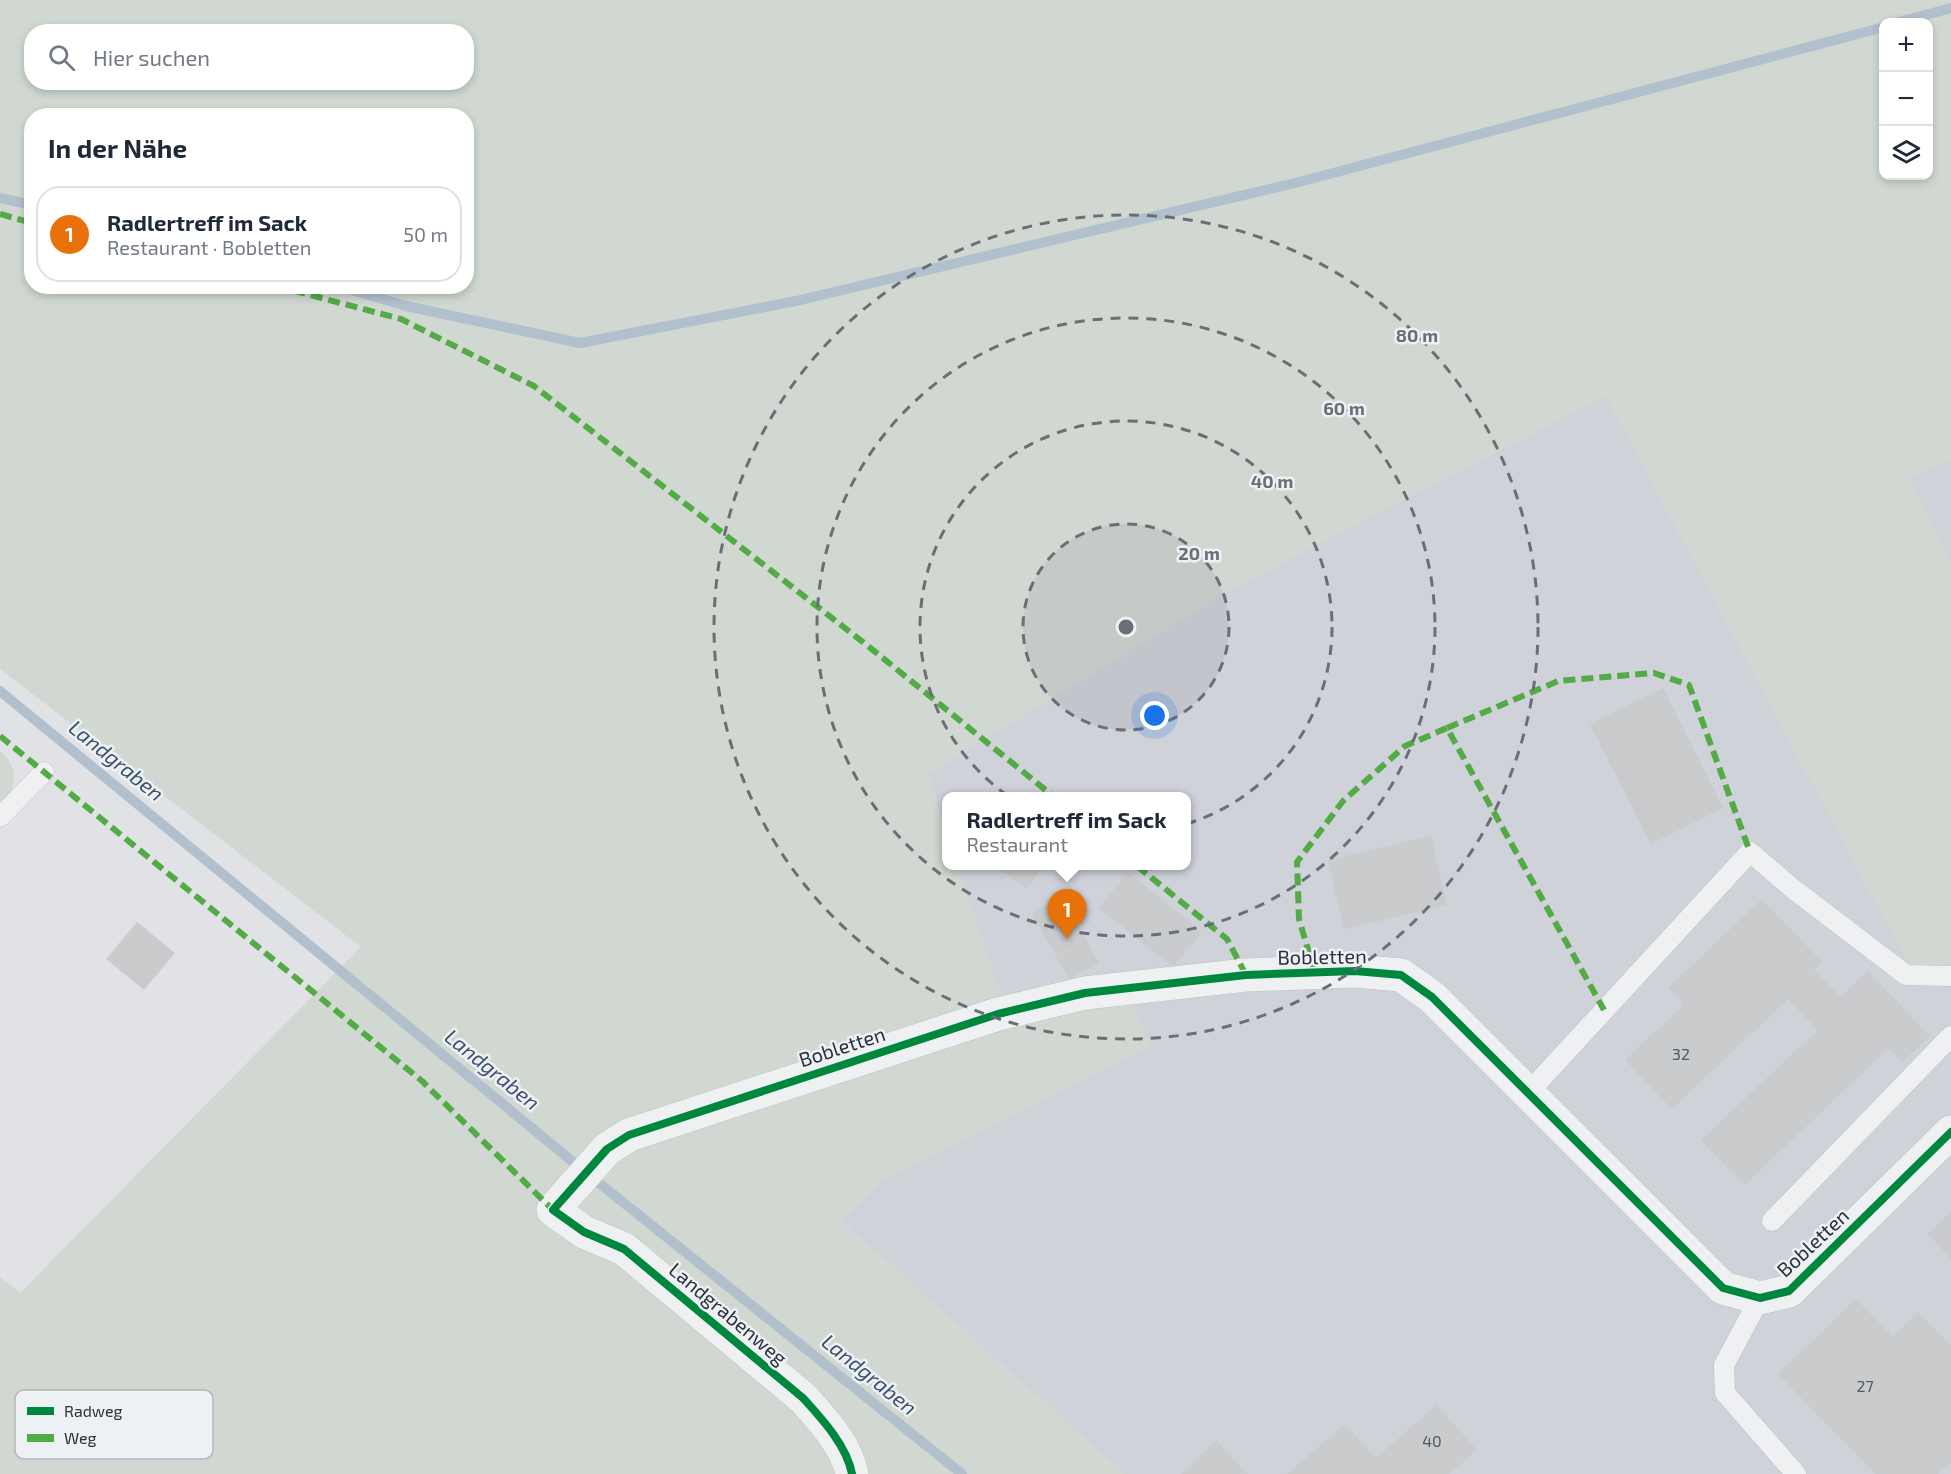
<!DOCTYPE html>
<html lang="de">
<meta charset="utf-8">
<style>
:root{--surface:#fff;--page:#f2f2f3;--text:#1f2937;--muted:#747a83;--line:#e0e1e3;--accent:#6a6f77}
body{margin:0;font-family:"Exo 2",sans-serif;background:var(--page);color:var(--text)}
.controls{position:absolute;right:18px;top:18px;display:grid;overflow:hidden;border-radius:12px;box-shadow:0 3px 9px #0003}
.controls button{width:54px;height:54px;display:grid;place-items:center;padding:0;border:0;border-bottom:2px solid var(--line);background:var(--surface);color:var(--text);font:30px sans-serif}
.you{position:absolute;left:1155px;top:716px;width:21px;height:21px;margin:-15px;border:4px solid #fff;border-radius:50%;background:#1a73e8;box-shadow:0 0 0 9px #1a73e833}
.badge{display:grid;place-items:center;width:39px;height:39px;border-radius:50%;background:var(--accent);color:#fff;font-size:20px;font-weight:700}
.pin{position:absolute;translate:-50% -50px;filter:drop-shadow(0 2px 3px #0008)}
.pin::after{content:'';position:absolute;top:32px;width:21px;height:18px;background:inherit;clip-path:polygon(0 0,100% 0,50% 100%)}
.popup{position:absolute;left:942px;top:792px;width:249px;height:78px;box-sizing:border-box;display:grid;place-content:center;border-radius:12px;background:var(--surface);filter:drop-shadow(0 2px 4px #0005);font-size:20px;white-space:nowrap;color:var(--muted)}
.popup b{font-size:22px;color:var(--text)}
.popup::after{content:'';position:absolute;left:50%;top:100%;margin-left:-12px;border:12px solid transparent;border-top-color:var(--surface)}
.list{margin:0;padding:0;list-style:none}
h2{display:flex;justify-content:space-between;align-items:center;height:78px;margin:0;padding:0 24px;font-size:26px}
h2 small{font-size:20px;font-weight:400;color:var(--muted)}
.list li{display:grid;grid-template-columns:39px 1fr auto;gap:18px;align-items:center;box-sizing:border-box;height:96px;margin:0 12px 12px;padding:0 12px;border:2px solid var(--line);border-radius:24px}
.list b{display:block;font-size:22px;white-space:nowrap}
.list p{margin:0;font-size:20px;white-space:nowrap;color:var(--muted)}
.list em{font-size:20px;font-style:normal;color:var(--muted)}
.icon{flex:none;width:33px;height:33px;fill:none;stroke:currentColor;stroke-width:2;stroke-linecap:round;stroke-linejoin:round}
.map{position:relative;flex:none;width:1951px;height:1474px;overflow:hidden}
.search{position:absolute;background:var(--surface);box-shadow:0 3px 9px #0003;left:24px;top:24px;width:450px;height:66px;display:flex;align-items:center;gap:15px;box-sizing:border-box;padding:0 21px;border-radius:24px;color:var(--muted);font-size:22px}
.panel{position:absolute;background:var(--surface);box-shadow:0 3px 9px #0003;left:24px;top:108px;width:450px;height:186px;border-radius:24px}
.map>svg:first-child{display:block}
</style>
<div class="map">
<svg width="1951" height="1474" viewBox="0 0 1951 1474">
<rect width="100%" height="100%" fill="#e0e2e5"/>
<path fill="#cfd2d8" d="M1606,395l303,569 42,2v508h-827l-283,-253 40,-40 121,-181 -45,-134h230v-70h-240v38l-20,-60 304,-185z
M1951,459v106l-42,-88z"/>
<path fill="#d1d8d1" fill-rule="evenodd" d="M0,0h1951v459l-41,18 41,88v401l-42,-2 -303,-569 -375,194 -304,185 20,60v32h10l45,134 123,-6 27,51 -271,136 -40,40 283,253h-1124v-197l20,16 341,-346 -361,-278zM1884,22h44v154h-44zM32,32h434v50h-434zM32,116h434v170h-434z
M0,751c20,17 17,39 0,56z"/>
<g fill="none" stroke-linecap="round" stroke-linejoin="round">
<path stroke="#b2c0cd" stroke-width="10" d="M1899,22l52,-14
M0,198l32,7
M339,286l67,20 174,37 216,-42 503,-119 585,-155
M0,691l589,484 373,299"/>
</g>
<path fill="#c9cbcd" d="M1663,688l60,120 -72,36 -61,-120z
M1431,836l16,69 -103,24 -16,-69z
M996,866h48l-18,23z
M1128,872l74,60 -29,35 -74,-59z
M1062,897l37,66 -30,16 -37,-66z
M1762,899l60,63 -8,8 27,27 27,-26 62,65 -28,26 -13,-14 -145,137 -43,-45 117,-110 -30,-31 -116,110 -47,-49 59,-55 -16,-17z
M137,922l38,31 -31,37 -38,-31z
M1951,1212v47l-23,-25z
M1856,1299l37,38 25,-25 33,34v116l-13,12h-63l-97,-100z
M1437,1405l40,45 -28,24h-162l58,-50 31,34z
M1216,1440l32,34h-67z"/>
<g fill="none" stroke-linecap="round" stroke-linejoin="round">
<g stroke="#bfc0c3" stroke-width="21">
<path id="service" d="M0,817l44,-45
M1528,1093l222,-241 42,36 114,87 45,1
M1772,1221l179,-185
M1760,1298l-36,67 1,28 71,81"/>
</g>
<g stroke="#bfc0c3" stroke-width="34">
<path id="minor" d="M852,1474c-5,-28 -30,-55 -49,-76l-179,-149 -40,-17 -31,-22 54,-61 22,-14 369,-121 87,-21 161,-18 109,-4 46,4 31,22 291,291 37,10 29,-7 162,-159"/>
</g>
<use href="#service" stroke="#eff0f2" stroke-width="20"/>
<use href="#minor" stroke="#eff0f2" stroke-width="33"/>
<path stroke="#53ab46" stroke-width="6" stroke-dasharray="12 6" stroke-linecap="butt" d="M0,214l32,9
M276,286l125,33 133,67 334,260 185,150
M1447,728l111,-47 96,-8 35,12 61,167
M0,736l422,345 131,129
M1137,866l90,73 19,36
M1315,973l-16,-54 -2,-57 46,-61 62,-55 42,-18 157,282"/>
<g stroke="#eef1f4" stroke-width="11">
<path id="cycleway" d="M852,1474c-5,-28 -30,-55 -49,-76l-179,-149 -40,-17 -31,-22 54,-61 22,-14 369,-121 87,-21 161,-18 109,-4 46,4 31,22 291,291 37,10 29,-7 162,-159"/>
</g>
<use href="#cycleway" stroke="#00873e" stroke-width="8"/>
</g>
<circle cx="1126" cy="627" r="103" fill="#6a6f77" fill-opacity=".12"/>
<g fill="none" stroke="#6a6f77" stroke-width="3" stroke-dasharray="10 8">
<circle cx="1126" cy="627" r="103"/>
<circle cx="1126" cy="627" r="206"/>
<circle cx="1126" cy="627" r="309"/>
<circle cx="1126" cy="627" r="412"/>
</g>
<g text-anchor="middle" stroke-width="5" stroke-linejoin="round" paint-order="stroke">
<g font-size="16" fill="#525861">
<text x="1681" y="1060">32</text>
<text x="1865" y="1392">27</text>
<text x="1432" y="1447">40</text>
</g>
<g font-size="20" fill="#2a313c" stroke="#eef1f4">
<text transform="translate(1322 957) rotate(-1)" y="7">Bobletten</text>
<text transform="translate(842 1047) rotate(-18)" y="7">Bobletten</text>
<text transform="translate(1813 1243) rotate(-43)" y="7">Bobletten</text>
<text transform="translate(728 1314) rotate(40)" y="7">Landgrabenweg</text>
</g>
<g font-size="21" font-style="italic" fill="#39526b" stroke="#eef1f4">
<text transform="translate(116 761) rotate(39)" y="7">Landgraben</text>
<text transform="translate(492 1070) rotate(39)" y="7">Landgraben</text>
<text transform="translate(869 1375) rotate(39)" y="7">Landgraben</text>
</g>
</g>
<rect x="15" y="1390" width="198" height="69" rx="9" fill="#eef1f4" stroke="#b3b7bd" stroke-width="1.5"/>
<rect x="27" y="1407" width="27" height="8" fill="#00873e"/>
<rect x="27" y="1434" width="27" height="8" fill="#53ab46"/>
<g font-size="16" fill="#2a313c">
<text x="64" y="1417">Radweg</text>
<text x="64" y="1444">Weg</text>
</g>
<circle cx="1126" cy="627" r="9" fill="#6a6f77" stroke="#eef1f4" stroke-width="3"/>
<g font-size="18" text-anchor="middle" font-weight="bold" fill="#6a6f77" stroke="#eef1f4" stroke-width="5" stroke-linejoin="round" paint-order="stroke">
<text x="1417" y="342">80 m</text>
<text x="1344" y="415">60 m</text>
<text x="1272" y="488">40 m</text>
<text x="1199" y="560">20 m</text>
</g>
</svg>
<div class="controls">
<button>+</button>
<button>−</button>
<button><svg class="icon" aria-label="layers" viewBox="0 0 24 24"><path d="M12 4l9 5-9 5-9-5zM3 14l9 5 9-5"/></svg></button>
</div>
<div class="you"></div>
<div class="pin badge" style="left:1067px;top:939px;background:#e8710a">1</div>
<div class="popup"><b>Radlertreff im Sack</b>Restaurant</div>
<div class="search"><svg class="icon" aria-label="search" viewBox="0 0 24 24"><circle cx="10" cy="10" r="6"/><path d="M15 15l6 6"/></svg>Hier suchen</div>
<section class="panel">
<h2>In der Nähe<small></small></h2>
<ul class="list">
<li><span class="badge" style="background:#e8710a">1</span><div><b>Radlertreff im Sack</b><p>Restaurant · Bobletten</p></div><em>50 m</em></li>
</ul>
</section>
</div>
